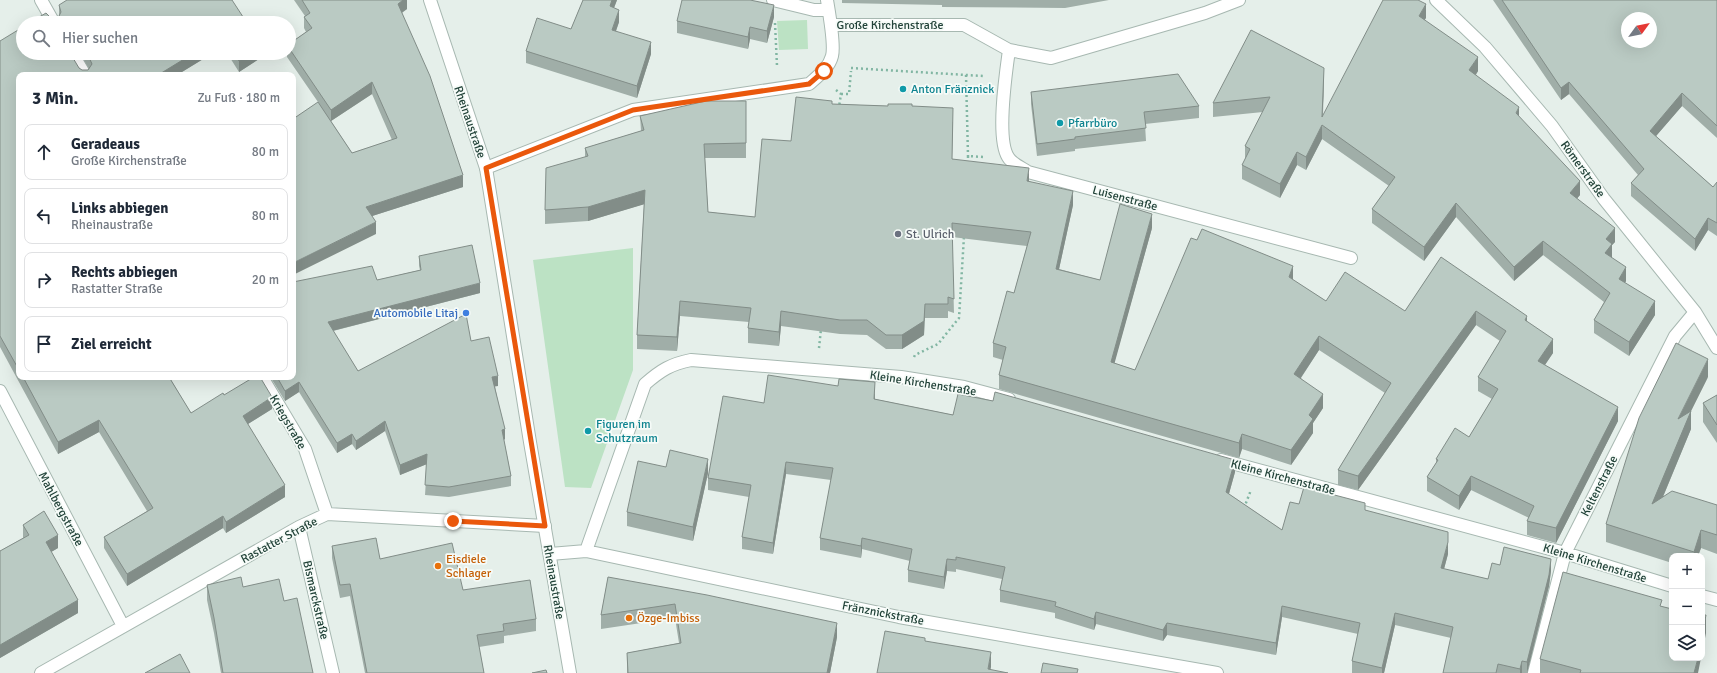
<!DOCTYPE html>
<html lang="de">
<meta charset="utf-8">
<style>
:root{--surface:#fff;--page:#f6f6f7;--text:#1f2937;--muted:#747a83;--line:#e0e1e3}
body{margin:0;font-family:Signika,sans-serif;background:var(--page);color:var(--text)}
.controls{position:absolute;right:12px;bottom:12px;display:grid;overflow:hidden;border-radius:8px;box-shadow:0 4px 16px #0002}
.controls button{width:36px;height:36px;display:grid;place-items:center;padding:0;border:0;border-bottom:1px solid var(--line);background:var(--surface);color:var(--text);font:20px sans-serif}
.compass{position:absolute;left:1621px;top:12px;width:36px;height:36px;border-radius:50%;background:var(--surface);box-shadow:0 4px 16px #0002;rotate:57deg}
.stop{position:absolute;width:12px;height:12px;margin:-9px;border:3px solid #ea580c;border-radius:50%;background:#fff}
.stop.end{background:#ea580c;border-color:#fff;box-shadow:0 1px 4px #0008}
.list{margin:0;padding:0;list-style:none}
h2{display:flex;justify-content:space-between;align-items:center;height:52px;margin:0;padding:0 16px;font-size:17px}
h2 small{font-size:13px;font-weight:400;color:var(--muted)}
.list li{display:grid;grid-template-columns:26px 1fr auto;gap:12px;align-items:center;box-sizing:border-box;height:56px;margin:0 8px 8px;padding:0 8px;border:1px solid var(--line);border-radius:8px}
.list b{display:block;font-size:15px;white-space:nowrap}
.list p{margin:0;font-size:13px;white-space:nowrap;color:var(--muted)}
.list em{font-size:13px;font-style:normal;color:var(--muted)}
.icon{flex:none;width:22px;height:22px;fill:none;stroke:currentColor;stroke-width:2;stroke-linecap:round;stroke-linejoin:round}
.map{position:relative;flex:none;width:1717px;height:673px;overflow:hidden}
.search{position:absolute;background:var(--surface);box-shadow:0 4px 16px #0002;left:16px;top:16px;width:280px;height:44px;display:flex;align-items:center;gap:10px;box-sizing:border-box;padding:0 14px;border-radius:22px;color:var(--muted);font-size:15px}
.panel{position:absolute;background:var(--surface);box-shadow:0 4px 16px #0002;left:16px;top:72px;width:280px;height:308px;border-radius:8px}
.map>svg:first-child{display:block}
</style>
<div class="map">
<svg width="1717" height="673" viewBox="0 0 1717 673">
<rect width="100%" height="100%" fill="#e5efea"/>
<path fill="#bce2c4" d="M807,20l1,29 -29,1 -2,-29z
M633,248v122l-42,118 -26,-1 -32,-227z"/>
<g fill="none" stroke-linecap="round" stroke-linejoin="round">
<g stroke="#a7b8b1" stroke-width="14">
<path id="minor" d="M41,0l13,23
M773,0l41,10h14
M1436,0l49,47 67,79 52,73 91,113 22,36
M831,25h133l45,25 42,8 154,-45 34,-13
M1009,50c-3,22 -13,88 -1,107 3,6 14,11 20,15l323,86
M72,53l13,22
M486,168l147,-58 176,-26c9,-8 20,-16 23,-28 3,-11 -3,-44 -5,-56
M262,377l43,72 22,65
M0,391l123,235
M1221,460l344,93 107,33
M299,527l34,146
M586,551l59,-167c16,-14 26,-20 46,-24l210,17 63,10 45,12
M550,554l36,-3 313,66 318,56
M1702,596l15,4
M41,673l258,-146 28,-13 218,12
M1534,673l31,-120 110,-217 20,-24"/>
</g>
<g stroke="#a7b8b1" stroke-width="14">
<path id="tertiary" d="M430,0l56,168 44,274 40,231"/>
</g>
<path stroke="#82b6a3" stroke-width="2.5" stroke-dasharray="2 3" stroke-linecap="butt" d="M775,23l2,43
M851,68l132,8
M966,75l2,81
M836,90l5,4 -2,13
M841,94h8l2,-23
M968,163v-7l15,1
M819,348l2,-19
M914,357l1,-2 23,-11 21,-26 5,-82
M1244,508l7,-18"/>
<use href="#minor" stroke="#fff" stroke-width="12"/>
<use href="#tertiary" stroke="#fff" stroke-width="12"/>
</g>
<path fill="#a0aea8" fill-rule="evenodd" d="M294,0h113v9l-5,4 61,174 -91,29 4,18 -58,-132 -31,-45v-4h2v-9l17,-12 -2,-4v-11l1,-1zM372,94l20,46 -40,13 -21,-32z
M583,0h34l-3,8 5,14 -3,9 35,23 -14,44 -111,-35v-12l45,-22z
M842,0h267l-44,8 -123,-1v-2l-100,-2z
M1493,0h224v138l-35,-32 -26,30 57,51 4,-5v54l-9,-6 -13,21 -64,-55v-13l7,-8 -69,-81 -8,6z
M59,5l188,18 -196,-5h7l1,-2z
M774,17l-7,26 -17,-4 -2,10 -71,-16v-12z
M1426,18l-2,2 54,51 -2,4 43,42 61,78 -3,3 38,44 -3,3v13l14,23 -1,2 30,32 -26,41 -35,-23v-13l10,-18 -61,-47 -29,26 -58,-64 -32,44 -52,-38v-14l17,-23 -67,-47 -16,31 -9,-5 -17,33 -38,-19v-14l3,-5v-14l18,-34 -50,5v-14l111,-22 -1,35z
M0,41l79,27 3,2h6l1,-1 -9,-16h133l-36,22h-158v302h156l-4,3 20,33 33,-18 48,14 -24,15 37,73 -59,36 -3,-5 -96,58 -23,-38v-11l43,-26 -48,-79 -41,22 -58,-107z
M227,53h35v4l-23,15z
M1031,92l168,14v12l-54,6 1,17 -71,8v2l-38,5 -6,-52z
M746,101v57h-41l3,54 47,5 36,-76 41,-37 56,2h24l41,16 -1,37 77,22 44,24 -14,64 41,11 52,-52 -38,135 21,7 158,-90 33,21 79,10 36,-54 86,65 26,31 -8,12 73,56 -62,122 -29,-8v-14l2,-3 -58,-28 -12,20 -32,-19v-14l9,-14v-4l33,-22 23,-38 -14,-8v-14l22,-36 -24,-16 -118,165 -20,-5v-15l47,-77 -66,-43 -18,28 22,30 -10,15v10l-22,32 -49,-16 -3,9 -240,-69v-14l4,-15 -10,-3v-14l21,-50 13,-47 -75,-9 2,76 -6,-2v7h-23l-1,17 -22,14h-16l-19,-14 -27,-1 -59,-8 -2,20 -31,-3v-15l1,-6 -69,-6 -3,35 -40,-2v-14l7,-131 -56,17 -43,3v-14l40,-53v-9l56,-17 -1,-15z
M419,256l61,37 -147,38 25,40 113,-30 27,45h-3l10,53 -1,1 7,36v10l-62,11 -24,-2 2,-31 -27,11 -15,-44 -29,19 -4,-6 -15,9 -38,-61 -14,9 -14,-23v-1h22v-95l84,-2 43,-10 -1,-4z
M1708,377l-17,34v18l-28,68 54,8v49l-16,-6 -3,8h-26v7l-66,-21v-18z
M875,394v5l360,73 -6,22 53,36 17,-26 66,6 83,44 -4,15 44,10 12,-14 51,6 -2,15 -22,87h-84l8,-35 -56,-13 -11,48h-32v-12l6,-27 -76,-17 -6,38 -109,-20 -4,6 -67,-17 -2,6 -39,-12v-5l-55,-11v-12l2,-11 -46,-10v3l-9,-1 -3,18 -36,-7v-12l2,-9 -48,-12 -1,9 -41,-8v-12l11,-58 -45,-6 -13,80 -31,-5v-12l7,-40 -41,-7v-12l56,-75z
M1717,395v48l-14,-21v-19z
M666,467l42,6 -15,68 -66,-15v-14z
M23,525l35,23 -7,4 27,61 -78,45v-107l23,-13z
M332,546l48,13 156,60v12l-32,5v7l-25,4 5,26h-119l-15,-77 -10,2 -8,-40z
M608,577l229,60 -7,36h-203v-20l52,-10 -4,-25 -74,11v-14z
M207,585l36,2 70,86h-92l-7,-40 -7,-33z
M1662,607l36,66h-158v-14z"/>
<path fill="#828d88" d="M403,0h4v9l-9,6v-11z
M612,0h5l-7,18v-12z
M1426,4v14l-7,12v-14z
M774,5v12l-7,26v-12z
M619,10v12l-7,20v-12z
M750,27v12l-2,10v-12z
M651,42v12l-14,44v-12z
M194,53h19l-36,22h-19z
M250,53h12v4l-23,15v-11z
M1478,57v14l-9,13v-14z
M1324,68v13l-2,44z
M372,82v12l-41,27v-11z
M1569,82v12l-8,6v-12z
M1682,93v13l-32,37v-12z
M1519,107v14l-3,-8z
M1322,125v14l-16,31v-13z
M1297,152v13l-17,33v-14z
M1029,168v14l-2,-1z
M463,175v12l-97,31v-11z
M1580,181v14l-10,12v-14z
M645,190v14l-57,17v-14z
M1073,191v14l-17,78v-14z
M1456,203v14l-32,44v-14z
M1152,214v14l-41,148v-14z
M1708,218v12l-13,21v-12z
M376,222v12l-83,41v-12z
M1615,228v14l-3,3v13l-7,-5 1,-14z
M1543,241v14l-29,26v-14z
M1293,266v14l-4,-3z
M1626,267v14l-7,12v-14z
M480,283v10l-152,39v-10z
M680,301v15l-3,35v-14z
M1655,301v14l-26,41v-14z
M925,304l-1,31 -22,14v-14z
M781,311v15l-2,20v-14z
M1476,311v14l-118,165v-14z
M1527,316v14l-2,-10z
M1319,336v14l-25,38v-14z
M1553,339v14l-15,22v-14z
M1708,359v18l-17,34v18l-39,94v-19l26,-85z
M498,376v10l-6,1v-10z
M165,377h10l-10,6z
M299,382v10l-14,9v-10z
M875,382v12l-1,17v-12z
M1323,394v14l-10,15v10l-22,32v-15l18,-35z
M272,397v12l-29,18v-11z
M1618,407v14l-62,122v-15z
M99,420v12l-41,22v-12z
M385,421v10l-29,19v-9z
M505,429v10l-3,1v-10z
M352,434v10l-15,9v-10z
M1242,434v15l-3,9v-15z
M427,454v10l-27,11v-10z
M708,459v14l-15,68v-14z
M1235,460v12l-9,32v-12z
M786,462v12l-13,80v-11z
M1471,476v14l-12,20v-14z
M285,485v12l-59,36v-11z
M223,516v12l-96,58v-12z
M1701,530v18l-3,8h-4v-4z
M58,535v13l-12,7v-13z
M862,538v11l-1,9v-12z
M1448,542v12l-7,26v-12z
M947,559v12l-3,18v-12z
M1551,559v12l-2,15 -22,87v-11z
M78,600v13l-78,45v-13z
M1282,606v11l-6,38v-12z
M1096,612v12l-2,6v-11z
M1395,613v12l-11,48h-2v-5z
M1706,615v18l-4,21v-18z
M837,623v14l-7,36h-3z
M1167,623v12l-4,6v-11z
M991,652v15l-1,6 -2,-4z
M1698,658h3l-3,15h-4z
M1522,661v12h-2v-4z"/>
<path fill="#bacac3" stroke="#828d88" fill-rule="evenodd" d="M67,0h165l15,23h-218l17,-10 5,5h7l3,-6 -2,-7z
M302,0h101l-5,4 32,72 33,99 -97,32 10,15 -83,41v-144l25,-17 34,51 45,-15 -25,-56 -41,28 -42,-62v-4l23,-16 -8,-11 6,-4z
M583,0h29l-2,6 9,4 -7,20 39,12 -14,44 -111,-35 11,-33 34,11z
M682,0h68l24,5 -7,26 -17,-4 -2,10 -71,-16z
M1383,0h35l8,4 -7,12 59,41 -9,13 50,37 -3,6 64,68 -10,12 45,35 -9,11 6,5 -7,9 21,14 -7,12 36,22 -26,41 -35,-22 16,-27 -67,-52 -29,26 -58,-64 -32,44 -52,-38 23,-32 -73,-52 -16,32 -9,-5 -17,32 -38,-19 8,-16 -5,-3 25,-49 -57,6 38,-73 73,38 -2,49z
M1502,0h215v126l-35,-33 -32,38 63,56 4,-5v41l-9,-5 -13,21 -64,-56 13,-14 -75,-87 -8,6zM1627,18h24v24h-24z
M23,27v26h47l9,15 3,2h6l4,-6 -5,-11h107l-36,22h-139v295l-19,-34v-295z
M234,53h16l-11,8z
M1178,74l21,32 -55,6 2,16 -71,9v2l-38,5 -6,-52z
M796,97l36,4v3l56,2v-2h24v2l41,2 -1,51 77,9 -2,13 46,10 -17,78 44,11 20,-76 32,10 -41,148 24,8 56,-132 6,2 5,-11 91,37 -4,11 37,24 19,-29 60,39 36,-54 86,59 -2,4 28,19 -15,22 80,46 -62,121 -29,-7 7,-15 -63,-30 -12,20 -32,-19 11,-17 -2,-1 19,-31 14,9 29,-48 -20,-12 28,-46 -30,-20 -118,165 -20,-6 53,-87 -72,-47 -25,38 29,20 -14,21 4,4 -22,31 -49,-16 -3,9 -240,-68 7,-28 -13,-4 14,-52 7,2 17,-61 -79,-9 2,76 -6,-2v7h-23l-1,17 -22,14h-16l-19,-15h-27l-59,-9 -2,21 -31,-4 3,-20 -71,-7 -3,36 -40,-2 8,-145 -57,17 -43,3 1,-42 42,-12 -3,-8 59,-18 -4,-14 66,-15h40v42l-42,1 4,68 47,5 7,-78 29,2z
M472,245l8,38 -152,39 30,49 108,-57 5,27 18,-4 9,39 -6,1 13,52 -3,1 9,46 -62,11 -24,-2 2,-31 -27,11 -15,-44 -29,20 -4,-7 -15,9 -38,-61 -14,9 -8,-14h16v-95l79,-16 5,14 44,-10 -2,-14z
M1676,343l32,16 -30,60 13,-8 -39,93 20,-13 45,14v30l-16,-5 -7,22 -88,-28 33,-106z
M768,375l70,11 1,-7 36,3 -1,17 79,16 5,-21 35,7 2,-9 240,68 -9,32 56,38 8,-28 9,2 5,-17 61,16v7l83,22v10l-7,26 47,11 4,-16 8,2 4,-18 47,12 -2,16 -22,87 -5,-1 -2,8 -22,-5 -2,9h-53l10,-46 -58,-14 -13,55 -30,-7 8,-38 -78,-17 -6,37 -109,-20 -4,7 -67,-18 -2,7 -39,-13 1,-4 -56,-12 5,-23 -49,-10v3l-9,-1 -3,18 -36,-7 4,-21 -50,-11 -1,8 -41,-8 13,-70 -47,-6 -13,81 -31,-6 9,-52 -43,-7 15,-82 41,7z
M23,377h146l22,36 32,-20 1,2 30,-18h6l12,20 -29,19 42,69 -59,37 -3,-6 -96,58 -23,-37 49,-29 -54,-88 -41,22z
M1717,395v30l-14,-22z
M670,450l38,9 -15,68 -66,-15 11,-51 28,6z
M44,511l14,24 -12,7 32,58 -78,45v-94l29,-16 -6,-10z
M376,538l4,21 72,-16 11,47 67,-10 6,39 -33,5 1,7 -27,4 7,38h-117l-17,-89 -10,1 -8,-39z
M1563,572l99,28 -2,6 12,3v49h26l-4,15h-114l1,-3 -41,-11z
M241,577l2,10 36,-8 5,22 13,-3 16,75h-90l-9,-55 -7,-33z
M608,577l99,18 130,28 -10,50h-199l-1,-20 54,-10 -6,-39 -74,11z
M1702,615h4l-4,21z
M885,631l40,7v3l66,11 -3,17 20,4h-131z
M180,654l10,19h-45z
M1043,663l35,6 -1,4h-36z
M546,670l1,3h-15z"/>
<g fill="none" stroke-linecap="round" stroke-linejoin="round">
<path stroke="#ea580c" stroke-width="5" d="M453,521l92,5 -59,-358 147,-58 176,-26 15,-13"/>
</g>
<g fill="#0f9aa8" stroke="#f6fbf8" stroke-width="1.5">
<circle cx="903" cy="89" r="4"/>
<circle cx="1060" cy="123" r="4"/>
<circle cx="588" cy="431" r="4"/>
</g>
<circle fill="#6b7280" stroke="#f6fbf8" stroke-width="1.5" cx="898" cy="234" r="4"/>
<circle fill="#3f7fe0" stroke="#f6fbf8" stroke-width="1.5" cx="466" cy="313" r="4"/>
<g fill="#e8710a" stroke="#f6fbf8" stroke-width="1.5">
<circle cx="438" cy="566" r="4"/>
<circle cx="629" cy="618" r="4"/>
</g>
<g text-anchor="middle" stroke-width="3.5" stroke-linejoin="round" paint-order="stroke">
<g font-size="12" fill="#224339" stroke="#f6fbf8">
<text x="890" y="29">Große Kirchenstraße</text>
<text transform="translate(470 122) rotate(71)" y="4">Rheinaustraße</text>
<text transform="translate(1583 169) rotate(54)" y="4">Römerstraße</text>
<text transform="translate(1125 198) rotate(15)" y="4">Luisenstraße</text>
<text transform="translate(923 383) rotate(9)" y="4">Kleine Kirchenstraße</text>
<text transform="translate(288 422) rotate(60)" y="4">Kriegstraße</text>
<text transform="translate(1283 477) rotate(15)" y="4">Kleine Kirchenstraße</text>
<text transform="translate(1599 486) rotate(-63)" y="4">Keltenstraße</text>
<text transform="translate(61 509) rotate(62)" y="4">Mahlbergstraße</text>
<text transform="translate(279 540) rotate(-28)" y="4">Rastatter Straße</text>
<text transform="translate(1595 563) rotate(17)" y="4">Kleine Kirchenstraße</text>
<text transform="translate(554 582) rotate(80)" y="4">Rheinaustraße</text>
<text transform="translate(316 600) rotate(77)" y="4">Bismarckstraße</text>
<text transform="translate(883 613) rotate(11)" y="4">Fränznickstraße</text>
</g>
<g font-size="12" fill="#0d838f" stroke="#f6fbf8" text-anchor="start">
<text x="911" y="93">Anton Fränznick</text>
<text x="1068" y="127">Pfarrbüro</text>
<text x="596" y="428">Figuren im<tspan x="596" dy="14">Schutzraum</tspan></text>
</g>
<g font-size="12" fill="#5b616d" stroke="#f6fbf8" text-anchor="start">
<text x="906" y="238">St. Ulrich</text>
</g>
<g font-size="12" fill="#366cbe" stroke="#f6fbf8" text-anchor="end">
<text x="458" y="317">Automobile Litaj</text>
</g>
<g font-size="12" fill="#c56008" stroke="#f6fbf8" text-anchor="start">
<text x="446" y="563">Eisdiele<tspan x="446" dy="14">Schlager</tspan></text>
<text x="637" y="622">Özge-Imbiss</text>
</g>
</g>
</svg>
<div class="controls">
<button>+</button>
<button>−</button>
<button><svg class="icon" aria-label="layers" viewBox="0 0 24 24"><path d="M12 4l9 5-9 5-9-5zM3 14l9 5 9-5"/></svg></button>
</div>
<svg class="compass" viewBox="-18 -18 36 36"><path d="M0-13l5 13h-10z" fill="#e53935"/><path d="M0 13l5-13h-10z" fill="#747a83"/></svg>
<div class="stop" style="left:824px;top:71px"></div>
<div class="stop end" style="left:453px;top:521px"></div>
<div class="search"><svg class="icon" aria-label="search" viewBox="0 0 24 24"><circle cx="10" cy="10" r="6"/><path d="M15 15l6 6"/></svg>Hier suchen</div>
<section class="panel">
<h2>3 Min.<small>Zu Fuß · 180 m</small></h2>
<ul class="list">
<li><svg class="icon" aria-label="ahead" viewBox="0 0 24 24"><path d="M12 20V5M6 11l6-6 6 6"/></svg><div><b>Geradeaus</b><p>Große Kirchenstraße</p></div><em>80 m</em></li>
<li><svg class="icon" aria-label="left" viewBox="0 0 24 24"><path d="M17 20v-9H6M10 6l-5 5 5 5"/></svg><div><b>Links abbiegen</b><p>Rheinaustraße</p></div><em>80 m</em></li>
<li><svg class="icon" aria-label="right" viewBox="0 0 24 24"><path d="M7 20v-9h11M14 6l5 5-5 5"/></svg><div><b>Rechts abbiegen</b><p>Rastatter Straße</p></div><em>20 m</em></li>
<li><svg class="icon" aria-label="arrive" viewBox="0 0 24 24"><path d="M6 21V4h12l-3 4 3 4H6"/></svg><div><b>Ziel erreicht</b></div></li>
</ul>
</section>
</div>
